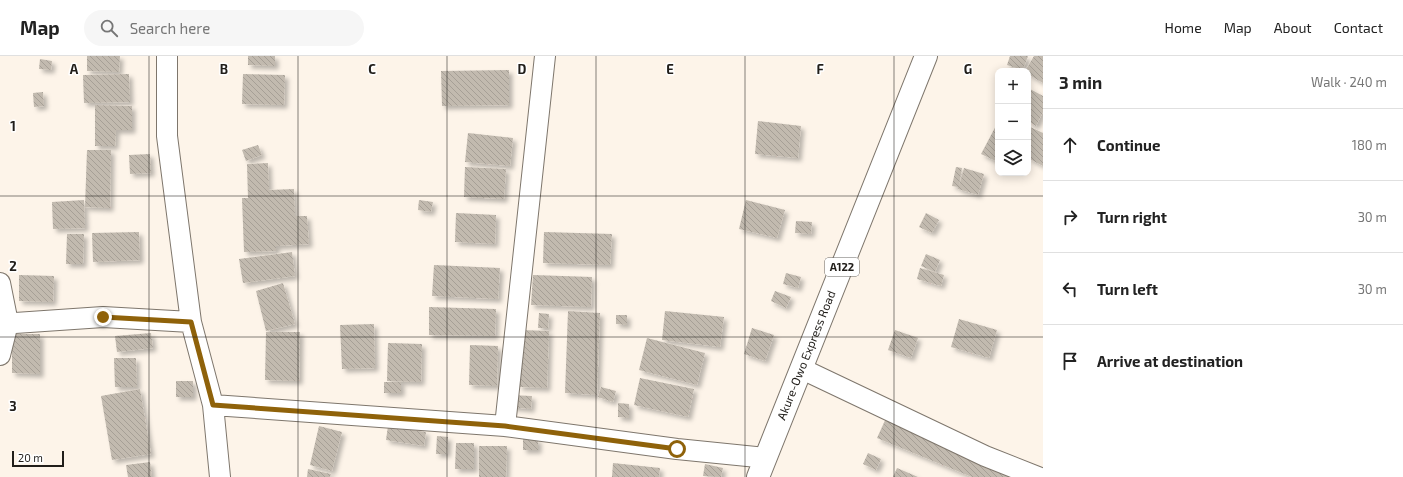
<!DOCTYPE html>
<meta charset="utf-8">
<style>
:root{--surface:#fff;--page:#f6f6f6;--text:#222;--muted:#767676;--line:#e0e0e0}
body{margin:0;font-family:"Exo 2",sans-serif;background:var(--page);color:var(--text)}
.controls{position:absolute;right:12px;top:12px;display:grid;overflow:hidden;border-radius:8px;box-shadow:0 2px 10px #0003}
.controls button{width:36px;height:36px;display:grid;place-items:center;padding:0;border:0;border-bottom:1px solid var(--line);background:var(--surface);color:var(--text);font:20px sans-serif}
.scale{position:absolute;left:12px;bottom:10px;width:52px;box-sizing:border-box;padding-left:4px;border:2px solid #211e1a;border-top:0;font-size:11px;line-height:14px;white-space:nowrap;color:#211e1a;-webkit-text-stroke:3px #fff;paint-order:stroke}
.stop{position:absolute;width:12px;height:12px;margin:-9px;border:3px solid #8f620a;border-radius:50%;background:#fff}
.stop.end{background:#8f620a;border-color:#fff;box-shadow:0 1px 4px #0008}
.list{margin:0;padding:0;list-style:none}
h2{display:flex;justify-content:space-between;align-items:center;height:52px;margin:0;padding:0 16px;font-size:17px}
h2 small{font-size:13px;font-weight:400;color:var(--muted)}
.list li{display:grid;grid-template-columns:26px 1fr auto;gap:12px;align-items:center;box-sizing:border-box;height:72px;padding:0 16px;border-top:1px solid var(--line)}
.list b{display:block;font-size:15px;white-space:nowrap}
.list em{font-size:13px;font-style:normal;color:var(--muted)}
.icon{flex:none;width:22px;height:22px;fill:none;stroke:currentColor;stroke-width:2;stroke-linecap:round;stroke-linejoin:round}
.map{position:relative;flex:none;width:1043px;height:421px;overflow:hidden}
header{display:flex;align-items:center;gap:24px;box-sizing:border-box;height:56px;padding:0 20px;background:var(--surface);border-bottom:1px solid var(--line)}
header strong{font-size:19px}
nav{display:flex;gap:22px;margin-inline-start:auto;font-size:14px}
.search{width:280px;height:36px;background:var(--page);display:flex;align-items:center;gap:10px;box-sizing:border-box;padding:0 14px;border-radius:22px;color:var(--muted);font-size:15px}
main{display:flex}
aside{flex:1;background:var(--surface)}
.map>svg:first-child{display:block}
</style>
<header>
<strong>Map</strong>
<div class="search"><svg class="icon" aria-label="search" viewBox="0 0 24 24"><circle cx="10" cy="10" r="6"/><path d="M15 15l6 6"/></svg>Search here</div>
<nav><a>Home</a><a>Map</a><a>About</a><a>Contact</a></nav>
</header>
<main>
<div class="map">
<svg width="1043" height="421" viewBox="0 0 1043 421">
<defs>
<pattern id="building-back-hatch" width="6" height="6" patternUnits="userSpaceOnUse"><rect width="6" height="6" fill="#c2baaf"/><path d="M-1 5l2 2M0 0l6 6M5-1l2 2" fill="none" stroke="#a69f96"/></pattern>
<filter id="shadow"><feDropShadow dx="3.5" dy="3.5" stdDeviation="2" flood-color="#0004"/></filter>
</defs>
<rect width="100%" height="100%" fill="#fdf4e9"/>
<path fill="url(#building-back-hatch)" filter="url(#shadow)" d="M87,0h33l-1,16 -32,-1z
M248,0h27v10l-27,-1z
M1010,0h18l-5,14 -16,-5z
M1034,0h9v27l-15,-9v-3h-3z
M40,3l12,2 -1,9 -12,-1z
M509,14v35l-67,1 -1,-35z
M129,18l1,28 -46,1 -1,-28z
M243,18l42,1 -1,30 -42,-1z
M1028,32l15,8v16l-7,14 -8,-5z
M43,36l1,14 -10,1 -1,-14z
M95,49l37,1v24h-16l-1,16h-20z
M758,65l43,5 -3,32 -43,-4z
M998,66v40l-17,-8z
M1028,70l15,7v33l-15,-8z
M468,77l45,5 -3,28 -45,-4z
M258,89l4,10 -16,6 -4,-11z
M87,94h24l-1,58 -25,-1z
M150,98l1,19 -21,1 -1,-19z
M268,107l1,27 25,-1 1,27h12l2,28 -33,2v5l-32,1 -2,-54h6l-1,-34z
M465,111l41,2 -2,30 -40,-2z
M956,111l6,1 -3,18 5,-18 20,6 -6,21 -20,-6v-2l-6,-1z
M84,144l1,28 -32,1 -1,-27z
M419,144l14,2 -2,10 -13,-2z
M746,144l39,10 -8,28 -38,-9z
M456,157l40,2 -1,29 -40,-2z
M926,157l13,7 -7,13 -13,-6z
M796,165l16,1 -1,12 -16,-1z
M139,176l1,28 -47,2 -1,-29z
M544,176l68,2 -2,31 -67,-2z
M67,178h17l-1,30h-17z
M292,196l3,24 -52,7 -4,-24z
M926,198l14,6 -5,12 -14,-6z
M434,209l66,3 -2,31 -66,-3z
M920,212l24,7 -3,11 -24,-7z
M786,217l15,4 -3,11 -15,-4z
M19,219l35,1 -1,26 -34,-1z
M533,219l59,2 -1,30 -60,-2z
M283,227l12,41 -29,7 -10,-40z
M775,235l16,6 -5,11 -15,-7z
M429,251l67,2 -1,27 -66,-1z
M568,255l32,2 -3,82 -32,-2z
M665,255l59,6 -4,30 -58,-7z
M539,257l10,1 -1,14h-10z
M616,259h11v10l-11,-1z
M959,263l38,11 -8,28 -38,-11z
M374,268l1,44 -33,1 -2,-44z
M752,272l22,7 -9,26 -21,-7z
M521,274l28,1 -2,57 -28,-1z
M895,274l23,8 -7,20 -23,-8z
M266,276h34l-1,49 -34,-1z
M151,277l2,15 -36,4 -2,-16z
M12,278h28v40l-28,-1z
M647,282l58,15 -8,32 -58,-15z
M388,287l34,1 -1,38 -34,-1z
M470,289l28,1 -1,40 -28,-1z
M114,302h22l1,29h-22z
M640,322l54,11 -6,28 -54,-12z
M176,325h17v16h-17z
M384,326h17v11h-17z
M601,331l15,4 -3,11 -15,-5z
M140,333l11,65 -39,6 -11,-64z
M510,339l22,1 -1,13 -21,-2z
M618,347l11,1v14l-11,-1z
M887,360l142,61h-57l-95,-39z
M319,370l23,6 -10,39 -22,-6z
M388,370l38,6 -2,14 -38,-6z
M437,380l11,1 -1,17h-11z
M523,383h15v11h-15z
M456,387h18v26h-19z
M479,390h28l-1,31h-27z
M868,397l13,6 -5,11 -13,-6z
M150,406l2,15h-24l-2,-12z
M613,407l47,5 -1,9h-47z
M705,408l18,4 -2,9 -18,-1z
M897,412l21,9h-25z
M308,413l23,5 -1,3h-23z"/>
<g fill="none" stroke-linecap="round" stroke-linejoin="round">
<g stroke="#7e766c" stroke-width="22">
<path id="minor" d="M167,0v80l24,186 22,83
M0,227l8,40 -8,32
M0,268l103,-7 88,5
M802,313l183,87 53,21
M505,370l40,-370
M220,421l-7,-72 292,21 172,23 89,9"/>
</g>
<g stroke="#7e766c" stroke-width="24">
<g id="trunk">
<path id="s1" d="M758,421l168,-421"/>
</g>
</g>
<use href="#minor" stroke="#fff" stroke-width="20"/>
<use href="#trunk" stroke="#fff" stroke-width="22"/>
</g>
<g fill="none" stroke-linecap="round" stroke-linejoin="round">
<path stroke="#8f620a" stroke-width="5" d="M103,261l88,5 22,83 292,21 172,23"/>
</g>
<path fill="none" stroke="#211e1a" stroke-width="1" stroke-opacity="0.55" d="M149,0v421M298,0v421M447,0v421M596,0v421M745,0v421M894,0v421M0,140h1043M0,281h1043"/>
<g text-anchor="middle" stroke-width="3" stroke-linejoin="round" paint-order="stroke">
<rect fill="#fff" stroke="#64625f" stroke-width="1" x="825" y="202" width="34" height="18" rx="3"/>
<g font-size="11" font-weight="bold" fill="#211e1a">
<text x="842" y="215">A122</text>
</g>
<g font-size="12" fill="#211e1a" stroke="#fff">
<text dy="4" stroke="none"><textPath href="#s1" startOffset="131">Akure-Owo Express Road</textPath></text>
</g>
</g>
<g font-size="13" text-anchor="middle" font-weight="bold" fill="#211e1a" stroke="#fff" stroke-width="3" stroke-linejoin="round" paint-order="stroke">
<text x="74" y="18">A</text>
<text x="224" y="18">B</text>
<text x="372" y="18">C</text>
<text x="522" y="18">D</text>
<text x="670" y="18">E</text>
<text x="820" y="18">F</text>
<text x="968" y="18">G</text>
<text x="13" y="75">1</text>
<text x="13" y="215">2</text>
<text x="13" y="355">3</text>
</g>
</svg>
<div class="controls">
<button>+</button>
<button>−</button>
<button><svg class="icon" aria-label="layers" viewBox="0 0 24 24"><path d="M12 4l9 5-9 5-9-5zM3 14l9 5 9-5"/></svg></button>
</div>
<div class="scale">20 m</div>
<div class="stop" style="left:677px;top:393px"></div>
<div class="stop end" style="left:103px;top:261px"></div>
</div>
<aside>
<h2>3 min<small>Walk · 240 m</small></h2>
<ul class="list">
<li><svg class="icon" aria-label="ahead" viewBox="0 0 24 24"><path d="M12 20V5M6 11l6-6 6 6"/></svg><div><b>Continue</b></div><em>180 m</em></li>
<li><svg class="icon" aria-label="right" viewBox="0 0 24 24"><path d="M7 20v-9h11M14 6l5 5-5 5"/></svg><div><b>Turn right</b></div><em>30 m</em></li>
<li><svg class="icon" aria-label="left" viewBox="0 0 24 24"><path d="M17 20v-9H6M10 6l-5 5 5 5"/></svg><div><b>Turn left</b></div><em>30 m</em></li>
<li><svg class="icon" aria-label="arrive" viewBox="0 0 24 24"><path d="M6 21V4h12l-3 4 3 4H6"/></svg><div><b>Arrive at destination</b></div></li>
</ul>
</aside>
</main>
